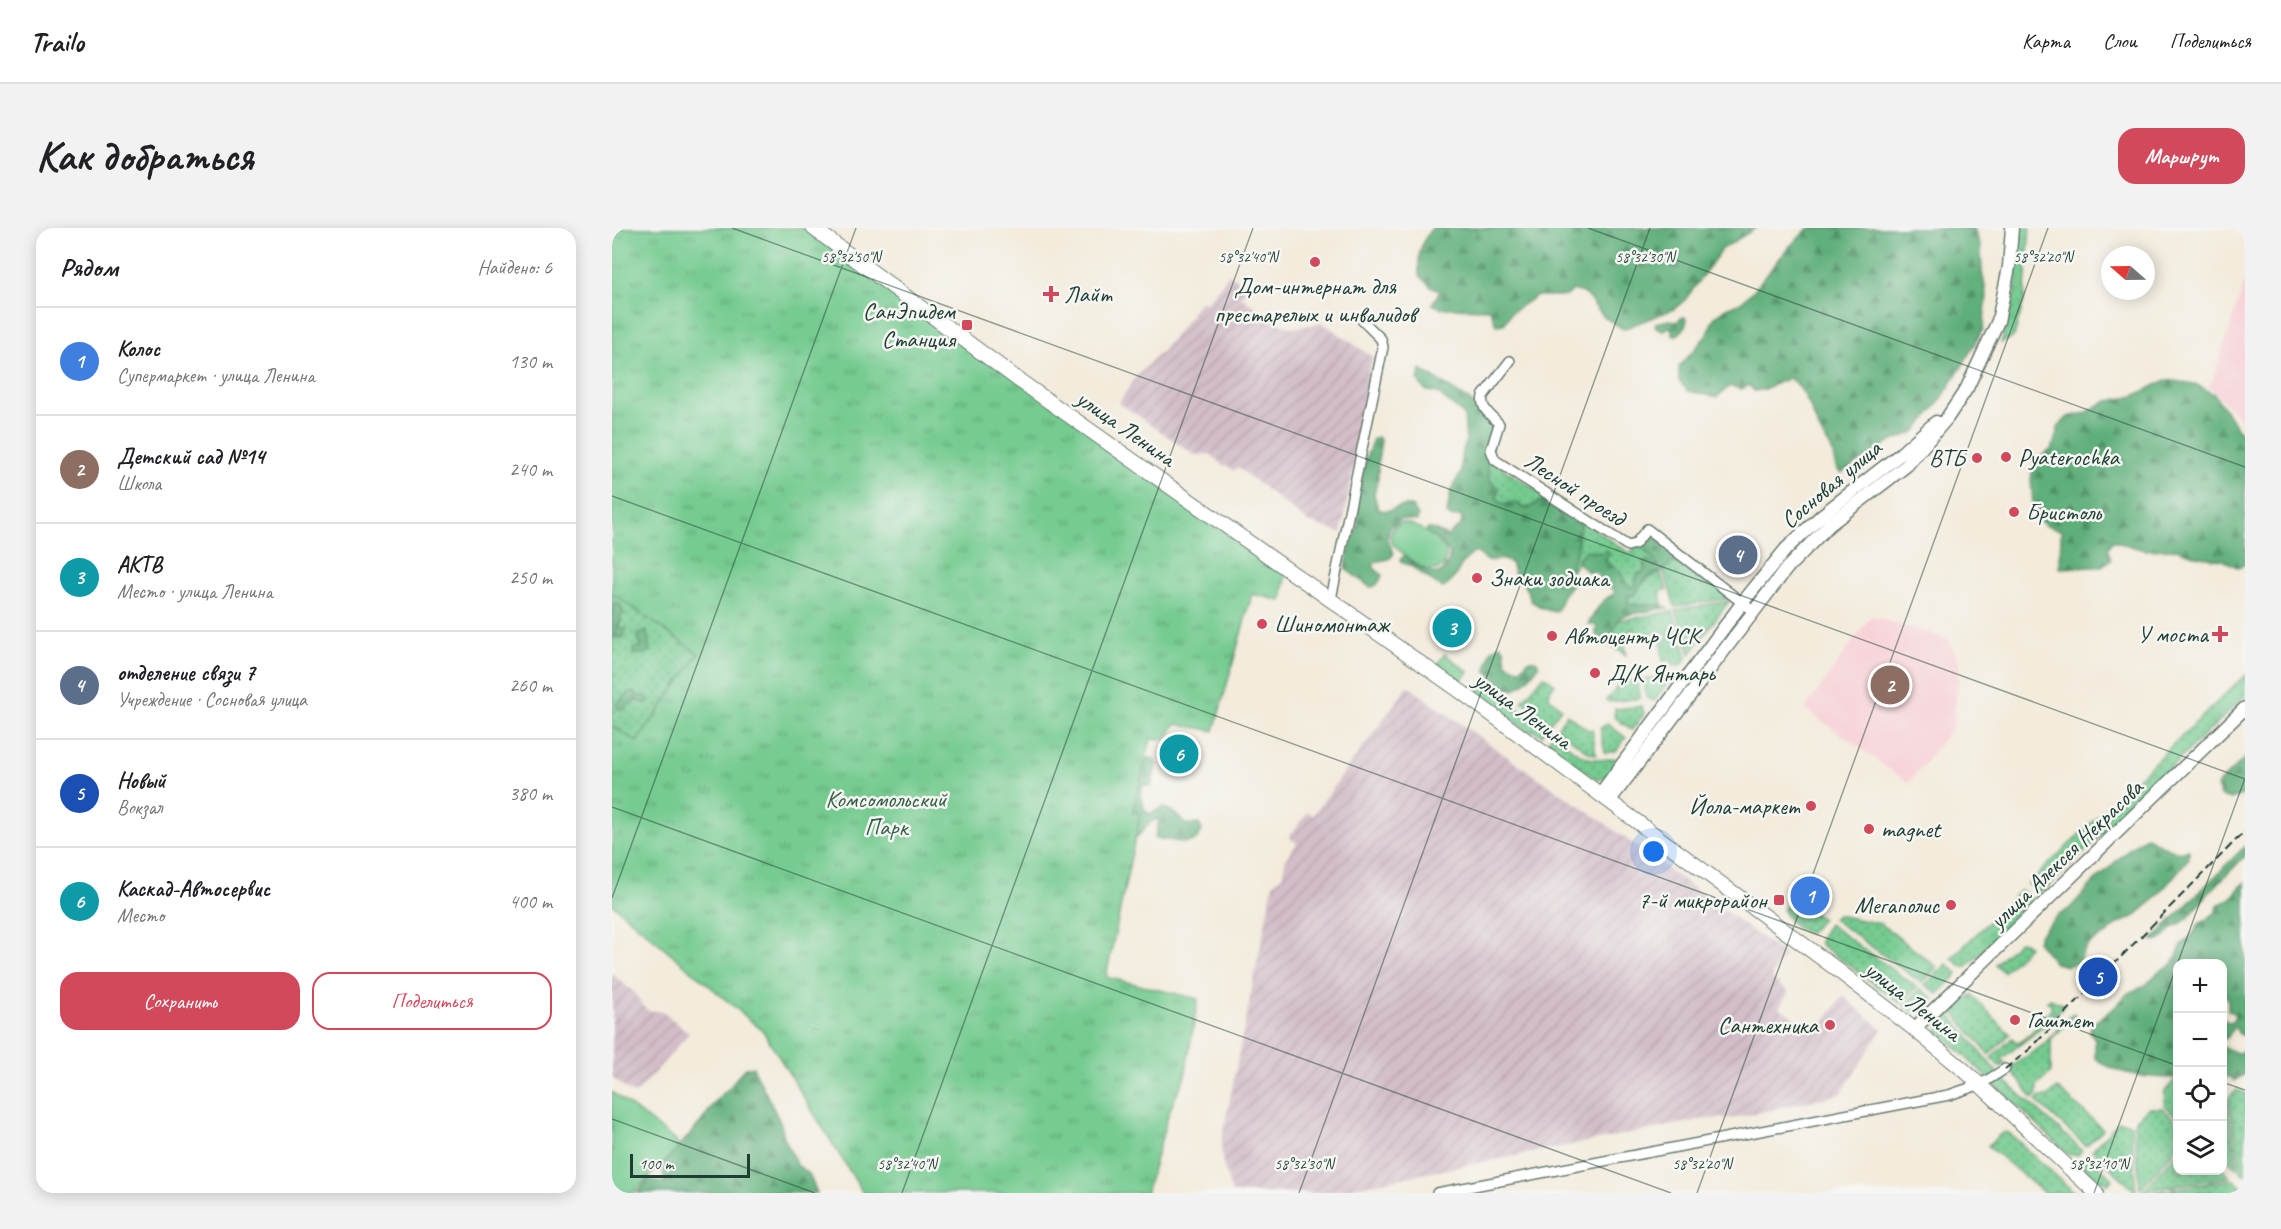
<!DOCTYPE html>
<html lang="ru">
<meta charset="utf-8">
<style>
:root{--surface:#fff;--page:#f2f2f2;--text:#202124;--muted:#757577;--line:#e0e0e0;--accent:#d1495b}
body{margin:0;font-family:Caveat,sans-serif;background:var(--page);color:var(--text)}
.controls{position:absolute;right:18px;bottom:18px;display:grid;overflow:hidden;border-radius:12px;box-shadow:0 3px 15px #0003}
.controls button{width:54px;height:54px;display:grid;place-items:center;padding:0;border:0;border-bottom:2px solid var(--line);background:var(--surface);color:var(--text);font:30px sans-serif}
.compass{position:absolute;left:1489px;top:18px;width:54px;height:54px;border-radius:50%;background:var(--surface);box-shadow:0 3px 15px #0003;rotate:290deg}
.scale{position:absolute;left:18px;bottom:15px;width:120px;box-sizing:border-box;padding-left:6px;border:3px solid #1f3d34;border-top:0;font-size:16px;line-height:21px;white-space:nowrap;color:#1f3d34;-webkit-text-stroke:4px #f6f6f2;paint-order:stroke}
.you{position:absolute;left:1042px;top:624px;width:21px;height:21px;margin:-15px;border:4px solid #fff;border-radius:50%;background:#1a73e8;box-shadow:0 0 0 9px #1a73e833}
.badge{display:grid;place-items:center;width:39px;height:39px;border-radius:50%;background:var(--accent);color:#fff;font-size:20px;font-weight:700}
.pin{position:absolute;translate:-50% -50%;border:3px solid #fff;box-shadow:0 2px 6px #0006}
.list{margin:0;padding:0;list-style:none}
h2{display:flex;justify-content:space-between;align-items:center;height:78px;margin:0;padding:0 24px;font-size:26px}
h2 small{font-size:20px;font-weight:400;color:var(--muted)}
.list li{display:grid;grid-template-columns:39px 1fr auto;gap:18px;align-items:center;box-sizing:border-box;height:108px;padding:0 24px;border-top:2px solid var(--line)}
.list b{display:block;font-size:22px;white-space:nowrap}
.list p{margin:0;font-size:20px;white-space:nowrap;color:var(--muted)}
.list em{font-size:20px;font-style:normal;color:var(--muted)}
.actions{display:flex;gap:12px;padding:18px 24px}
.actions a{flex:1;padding:14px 0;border:2px solid var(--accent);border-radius:18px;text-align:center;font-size:21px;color:var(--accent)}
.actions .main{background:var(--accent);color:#fff}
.icon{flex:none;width:33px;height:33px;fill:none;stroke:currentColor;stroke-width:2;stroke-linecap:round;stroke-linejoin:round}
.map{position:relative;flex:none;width:1633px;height:965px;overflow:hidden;border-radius:18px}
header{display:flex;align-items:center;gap:36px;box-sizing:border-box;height:84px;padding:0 30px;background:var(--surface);border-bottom:2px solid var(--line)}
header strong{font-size:28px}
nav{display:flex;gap:33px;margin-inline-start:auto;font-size:21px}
.intro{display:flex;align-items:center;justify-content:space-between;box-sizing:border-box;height:144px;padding:0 36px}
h1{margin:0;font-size:42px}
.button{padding:15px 27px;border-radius:18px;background:var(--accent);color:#fff;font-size:21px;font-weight:700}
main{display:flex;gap:36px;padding:0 36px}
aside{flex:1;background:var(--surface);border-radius:18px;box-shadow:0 3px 15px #0003}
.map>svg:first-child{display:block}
</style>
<header>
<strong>Trailo</strong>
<nav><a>Карта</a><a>Слои</a><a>Поделиться</a></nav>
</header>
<div class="intro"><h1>Как добраться</h1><a class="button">Маршрут</a></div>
<main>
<aside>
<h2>Рядом<small>Найдено: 6</small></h2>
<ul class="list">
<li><span class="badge" style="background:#3f7fe0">1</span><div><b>Колос</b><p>Супермаркет · улица Ленина</p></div><em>130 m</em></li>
<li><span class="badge" style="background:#8d6e63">2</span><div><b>Детский сад №14</b><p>Школа</p></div><em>240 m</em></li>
<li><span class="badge" style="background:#0f9aa8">3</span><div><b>АКТВ</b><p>Место · улица Ленина</p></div><em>250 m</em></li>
<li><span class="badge" style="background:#5c6f8a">4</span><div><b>отделение связи 7</b><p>Учреждение · Сосновая улица</p></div><em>260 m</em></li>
<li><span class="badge" style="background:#1a4fb4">5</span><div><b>Новый</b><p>Вокзал</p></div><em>380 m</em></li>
<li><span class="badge" style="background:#0f9aa8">6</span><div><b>Каскад-Автосервис</b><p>Место</p></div><em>400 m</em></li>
</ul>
<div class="actions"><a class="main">Сохранить</a><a>Поделиться</a></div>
</aside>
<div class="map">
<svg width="1633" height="965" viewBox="0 0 1633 965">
<defs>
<pattern id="industrial-furrows" width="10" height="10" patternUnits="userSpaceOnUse" patternTransform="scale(1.5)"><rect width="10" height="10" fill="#d2bdc8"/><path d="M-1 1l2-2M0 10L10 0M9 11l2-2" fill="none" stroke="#b4a3ac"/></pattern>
<pattern id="grass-dots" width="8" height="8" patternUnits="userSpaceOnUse" patternTransform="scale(1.5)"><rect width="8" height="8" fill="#74cb90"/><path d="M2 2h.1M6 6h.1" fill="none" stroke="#5fa676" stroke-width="1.8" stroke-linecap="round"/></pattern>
<pattern id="forest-firs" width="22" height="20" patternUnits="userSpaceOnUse" patternTransform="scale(1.5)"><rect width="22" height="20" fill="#5faf7a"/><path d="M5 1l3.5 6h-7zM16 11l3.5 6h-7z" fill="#4e9065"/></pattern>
<pattern id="park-tufts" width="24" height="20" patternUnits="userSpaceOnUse" patternTransform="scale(1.5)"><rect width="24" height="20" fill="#74cb90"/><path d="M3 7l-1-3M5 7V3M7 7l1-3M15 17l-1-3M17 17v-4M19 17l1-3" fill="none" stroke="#5fa676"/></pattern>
</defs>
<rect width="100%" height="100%" fill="#f6f6f2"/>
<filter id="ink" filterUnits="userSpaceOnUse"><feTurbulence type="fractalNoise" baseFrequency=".0167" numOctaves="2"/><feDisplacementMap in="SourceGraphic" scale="12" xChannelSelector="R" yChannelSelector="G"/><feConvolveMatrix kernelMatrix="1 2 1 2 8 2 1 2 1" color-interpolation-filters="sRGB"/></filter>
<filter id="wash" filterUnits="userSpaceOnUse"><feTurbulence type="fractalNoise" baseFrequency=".008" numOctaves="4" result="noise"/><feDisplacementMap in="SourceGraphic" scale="24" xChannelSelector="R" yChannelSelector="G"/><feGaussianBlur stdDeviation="1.35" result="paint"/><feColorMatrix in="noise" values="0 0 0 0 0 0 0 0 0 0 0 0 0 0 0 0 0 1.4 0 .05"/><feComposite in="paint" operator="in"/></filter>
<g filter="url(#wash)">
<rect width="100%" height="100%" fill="#f3ebdb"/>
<path fill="#f7cfd5" d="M1633,53v142l-36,-37 5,-10z
M1259,388l77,23 12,23 -7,65 -44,56 -104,-74z"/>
<path fill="url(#industrial-furrows)" d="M617,46l19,13 -7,10 34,24 18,7 25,-4 2,-3 54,37 -8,19 4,6 -29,150 -33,-11 -71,-55 -3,4 -8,-6 -1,2 -15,-13 -15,1 -76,-52 14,-22 24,-27 2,1 33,-41 -1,-1 9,-11h7z
M796,458l105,75 82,55 190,139 -14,20 2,2 -1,2 17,13 -10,15 37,26 27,-37 39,33 -41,65 -106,24 -30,1 -380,74h-93l-9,-29 -2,-21 52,-259 9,-8 4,-18 11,-15 -8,-6 19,-25 5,3z
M0,746l23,19 8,13 6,5h13l27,22 -53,61 -6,-2 -18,-15z"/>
<path fill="url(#grass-dots)" stroke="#4a8462" stroke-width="1.5" d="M1409,0h9l-6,72 -10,36 -3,3 -10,4 14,-50z
M879,232l139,93 18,-21 2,5 -7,4 15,25h-4l-6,-5 -4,10 -7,4 -2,11 -3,2 -6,-4 -6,-13 -13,-7 -1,-7 -4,-4 -20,1 -9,16c-3,-9 1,-11 3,-18 1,-4 4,-26 4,-29 -6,-6 -32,-24 -39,-22 -8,2 -7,8 -18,7l-4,-4 -19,-1 -3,-5 1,-5c-6,-9 -12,-19 -10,-30z
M1040,306l78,64 -55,9z
M1049,345l6,18 -2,-2 -5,4 3,13 5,2 -8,1 2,-1 -1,-3h-30l-3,-2v-7c15,-10 14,-17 33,-23z
M0,365l87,61 -62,88 -25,-16z
M1117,373l-39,53 -14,-44z
M1061,383l14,46 -6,8 -8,1 -2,-6 -8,1 -2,-21 6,-1 -1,-7 -30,4 -1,-7h-4v8l-7,1 2,17 -23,-15 13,-19z
M833,426l24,18 -7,8 -4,-1 -21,-15z
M1061,447l-19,26 -8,-4 -2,-18z
M1633,447v21l-200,194 -7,2 -10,-8z
M932,448l11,8 -5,6 -1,7 12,11 -11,15 -28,-22z
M1012,448l14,7 2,15 -31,4 -3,-2 9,-9v-3h3l-1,-3h3z
M872,454l62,47 -5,6 -6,-4h-8l-51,-38z
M1030,478l2,8 -12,16 -18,-13 1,-8z
M955,486l21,16 4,-1 4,26 -8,-3 -31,-24z
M996,496l18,14 -10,13 -11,2 -5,-25z
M941,506c21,16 32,31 61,24l5,3 -13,16 -9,3 -40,-29 -3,-6 -6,-5z
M1409,662l12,9v4l-66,63 -5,1 -10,-9z
M1180,670l30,21 -12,14c-12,-1 -22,-12 -27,-23z
M1225,687l44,9 56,43 -15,16 -89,-64z
M1217,696l88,63 -16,17 -81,-60v-6z
M1407,713l5,1 5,5 -26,25 -8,-8z
M1335,736l11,10 -20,20 -13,-9z
M1309,761l13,10 -9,9 -13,4 -8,-6z
M1360,767l38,39 -21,21 -39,-47z
M1438,771l15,6 -22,22 -42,32 5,5 -6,3 -9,-9 21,-20 4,4h5l21,-20 5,-10h4v-9l-4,-1z
M1335,783l53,65 82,74 -4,5h-9l-131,-124 -1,-10z
M1461,785l3,2 -25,24v33l-14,14v8l-4,5 -23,-31 33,-23z
M1565,850h1l-1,39 -13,-12 1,-14z
M1445,860l46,41 -17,17 -50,-45 4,-4h8z
M1625,862l8,3v82l-5,-4 -11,-74z
M1615,872l10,68 -14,-13v-50z
M1536,880h14l15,14v10l-2,4 2,2v10l-37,41 -6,-67z
M1507,893l12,3 5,68 -44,-42z
M1393,904l4,1 66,60h-31l-56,-47 11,-11z
M1565,925l1,17 45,-1 7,8 -87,14z
M1475,927l26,24 -5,5c-10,-4 -24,-12 -26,-23z
M1621,951l9,8 -5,6h-87z"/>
<path fill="url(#forest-firs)" stroke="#3f7657" stroke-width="1.5" d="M820,0h324l-34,21 -37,51 -11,9 -51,20 -19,-12 -20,-24 -12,-3 -6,6h-30l-25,17 -7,11 -8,1 -6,-16 -49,-1 -9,-4 8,-13 -11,-6 -10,-10c-1,-20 0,-30 13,-47z
M1197,0h165l7,20 1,24 5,24 -4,33 -22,39 -21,33 -25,31 -30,12 -8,11 -12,3 -24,15c-8,-7 -6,-12 -9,-22 -2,-7 -9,-13 -12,-20 -8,-17 -15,-44 -31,-53l-27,12 -8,1 -5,-6 -7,4 -12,-3 -13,11 -29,-6 -9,-10v-14l27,-31 8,-18 14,-11 12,-4 13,-12 37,-45z
M1073,89l2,4 -4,9 -6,5h-5v-6l-4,-2 -4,4 -9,-5 1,-3 14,-3 8,2 2,-4z
M809,142l47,29 26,26 -3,35 -4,8 4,14 8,6 -2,10 3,5 5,2 10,-3 8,6 5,1 13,-8 14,4 25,18 1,4 -4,9 1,11 -7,18 1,19 -9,11 -5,14 -4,3 -10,-3 -13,-8 -6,-15 -7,-6 -4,-7 -3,-10 -10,-4 -13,2 -12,-9c-20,9 -17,30 -34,36l-33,-23 -8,-3 -1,-2 4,-4c10,7 24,22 38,16l6,-9 2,-10 -10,-12 -14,-9 1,-3h5l15,7 13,-10 2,-5 -1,-5 -10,1 -4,-3 4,-24 10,-18v-16l5,-15 -2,-26 -27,-22 -10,-2 -4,-3 -5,-8z
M1554,152l29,4 19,10 31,45v125l-6,4 -16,-8 -23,-3 -24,-8 -31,1 -33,-9 -4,8 3,11 -11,7 -40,1 1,-38c-9,-2 -18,-3 -23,-12l2,-7 -7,-7 -2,-24 1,-9 5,-12 15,-10 7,-23 9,-9 18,-4 18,-11 30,-6z
M766,209l3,4 -3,20v19l-4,14 4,15c14,6 21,-7 35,-2l5,9 -1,5 -16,-2 -12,10 -2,10 7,14c-4,10 -13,5 -20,10v5l8,7c-2,7 -5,12 -12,12l-25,-18 6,-28 7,-15 -1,-26 9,-42 7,-19z
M1038,309l6,2 24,22 -2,3 -7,-1c-7,9 -12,8 -21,13 -8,3 -10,12 -15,19l-7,1v7l3,2h30l1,3c-11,4 -26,4 -38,8 -15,5 -2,26 -26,21l-2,-3 1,-8 -9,-2c7,-11 13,-25 26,-30l1,-3 -15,-10 -4,-10 -7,2 -11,-10 -1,-4 10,-9 15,3 3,-2 4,1v3l-3,2 -1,4 15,10 6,13 6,4 3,-2 2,-11 7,-4 1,-10h3l6,5h4l-17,-21z
M2,375l6,1 4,10 -4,2 2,4 -3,5 1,3 6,1 -3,9h-4l-3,-3 -4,4v-33z
M35,403l3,20 -5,3h-12v-5l8,-2 -3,-12z
M888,417l4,3 2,15 9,5 6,1c5,-6 7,-12 16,-8l2,5 -16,18 -9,6 -10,-2 -18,-18 5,-19z
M18,464h5l3,3 9,2 2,4 -2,2 -13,-2 -12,9 -5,-2 -1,-4z
M533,530h8l4,6 -6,22 -8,-1c-3,9 -2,22 6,29l14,-7 11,5 11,12h14l3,6 -6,10 -10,3 -31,-5 4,-19 -7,2 -23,25 -39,-12 48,-70z
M1633,530v36l-14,5 -11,-3 -3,-10 2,-3z
M1534,609c18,7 23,18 43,13v8l-33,40 -24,20 -13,5 -12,11 -12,6 -8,6 -9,16 -11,4 -12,-3 -18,-22 2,-6 18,-19 12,-7 23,-25 40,-38z
M1633,618v10l-37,38 -21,25 -15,10 -13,12 -7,-1z
M1633,654v155l-7,-4 -2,-5h-3l-5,9 -5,3v-21l7,4 4,-3 2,-6 -8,-4v-9l-2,-6h-3l-1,-31h-44l-1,114c-26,0 -61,-2 -82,-20v-19l-5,-7 1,-7 24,-18 13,-14 18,-8 13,-14 14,-7 9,-19 11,-11 6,-10 16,-11 4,-9 10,-4z
M1633,818v28l-11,7 -3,-4h-6l-2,6v-36l14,6 5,-1z
M141,839l28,57 3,13 13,28 12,9 8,19h-180l12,-14 9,3h7l-2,-9 2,-10 6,-8 30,-33 16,-23 14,-13 9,-13 6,-5z"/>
<path fill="url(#park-tufts)" stroke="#4a8462" stroke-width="1.5" d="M0,0h201l474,340 -5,33 -30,-7 -38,137 -38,-7 -10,15h-15l-19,73 8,2 -34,163 92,22 -13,77 -16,36 -23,81h-283l-100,-162 -151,-127v-178l25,16 62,-88 -87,-61z"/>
<path fill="#74cb90" stroke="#4a8462" stroke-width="1.5" d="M789,294c16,1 37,17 46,30l-3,14c-4,2 -8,5 -14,4 -8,0 -14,-7 -21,-12 -14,-10 -30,-22 -8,-36z
M0,864l64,49 2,7 -45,45h-16l-5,-5z"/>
</g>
<g filter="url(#ink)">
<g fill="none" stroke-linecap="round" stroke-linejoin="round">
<g stroke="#697a6e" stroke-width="12">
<path id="minor" d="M898,133l-27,35c-3,13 8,19 16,28l-8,26 4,10 133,86 7,-2 12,-15 106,82
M719,371l52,-252 -2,-8 -19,-19
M825,965l512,-98 32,-11 24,-15"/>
</g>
<g stroke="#697a6e" stroke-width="15">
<path id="tertiary" d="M988,566l143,-192 43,-53 35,-33 77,-60 38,-34
M998,572l177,-232 42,-43 78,-60 40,-47 20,-30 31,-67 11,-54 3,-39
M1302,801l331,-321"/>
</g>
<g stroke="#697a6e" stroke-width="16">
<path id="secondary" d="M201,0l207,153 440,310 371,274 83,64 51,42 131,122"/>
</g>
<use href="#minor" stroke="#fff" stroke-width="9"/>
<use href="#tertiary" stroke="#fff" stroke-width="12"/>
<use href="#secondary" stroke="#fff" stroke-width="14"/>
<path stroke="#1f3d34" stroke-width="2" stroke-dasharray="9 4.5" stroke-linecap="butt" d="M1393,841l25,-20 215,-218"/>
</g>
</g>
<path fill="none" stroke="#1f3d34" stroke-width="1.5" stroke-opacity="0.45" d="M120,0l1513,551M976,0l657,239M0,268l1566,570M0,579l1059,386M0,670l244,-670M1610,854l23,8M0,891l203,74M290,965l351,-965M687,965l351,-965M1085,965l351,-965M1482,965l151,-415"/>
<g fill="#d1495b" stroke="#f6f6f2" stroke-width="2">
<circle cx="703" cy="34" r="6"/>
<path d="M436 57h6v6h6v6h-6v6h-6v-6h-6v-6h6z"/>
<rect x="349" y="91" width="12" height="12" rx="3"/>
<circle cx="1394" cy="229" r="6"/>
<circle cx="1365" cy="230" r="6"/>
<circle cx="1402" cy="284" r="6"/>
<circle cx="865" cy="350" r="6"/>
<circle cx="650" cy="396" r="6"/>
<path d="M1605 397h6v6h6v6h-6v6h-6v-6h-6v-6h6z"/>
<circle cx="940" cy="408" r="6"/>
<circle cx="983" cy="445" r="6"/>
<circle cx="1199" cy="578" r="6"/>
<circle cx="1257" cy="601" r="6"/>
<rect x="1161" y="666" width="12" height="12" rx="3"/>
<circle cx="1339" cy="677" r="6"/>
<circle cx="1403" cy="792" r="6"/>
<circle cx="1218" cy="797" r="6"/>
</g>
<g text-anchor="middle" stroke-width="5" stroke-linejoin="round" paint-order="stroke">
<g font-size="24" fill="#1f3d34" stroke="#f6f6f2" text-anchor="start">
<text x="703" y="66" text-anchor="middle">Дом-интернат для<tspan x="703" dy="28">престарелых и инвалидов</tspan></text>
<text x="452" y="74">Лайт</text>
<text x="343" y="91" text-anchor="end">СанЭпидем<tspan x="343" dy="28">Станция</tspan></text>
<text x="1406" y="237">Pyaterochka</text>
<text x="1353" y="238" text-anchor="end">ВТБ</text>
<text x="1414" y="292">Бристоль</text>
<text x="877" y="358">Знаки зодиака</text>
<text x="662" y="404">Шиномонтаж</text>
<text x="1596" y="414" text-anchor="end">У моста</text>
<text x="952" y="416">Автоцентр ЧСК</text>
<text x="995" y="453">Д/К Янтарь</text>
<text x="1187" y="586" text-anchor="end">Йола-маркет</text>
<text x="1269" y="609">magnet</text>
<text x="1155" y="680" text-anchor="end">7-й микрорайон</text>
<text x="1327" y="685" text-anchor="end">Мегаполис</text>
<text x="1415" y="800">Гаштет</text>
<text x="1206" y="805" text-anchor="end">Сантехника</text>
</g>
<g font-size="24" fill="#1f3d34" stroke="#f6f6f2">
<text transform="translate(514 200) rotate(35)" y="8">улица Ленина</text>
<text transform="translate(1219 256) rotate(-40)" y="8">Сосновая улица</text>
<text transform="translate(963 261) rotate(33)" y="8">Лесной проезд</text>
<text transform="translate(911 482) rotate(36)" y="8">улица Ленина</text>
<text transform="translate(1454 626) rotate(-44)" y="8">улица Алексея Некрасова</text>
<text transform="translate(1301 773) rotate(38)" y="8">улица Ленина</text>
</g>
<g font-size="24" fill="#34604b" stroke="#f6f6f2">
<text x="274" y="579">Комсомольский<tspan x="274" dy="28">Парк</tspan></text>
</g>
</g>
<g font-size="15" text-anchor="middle" fill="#1f3d34" stroke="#f6f6f2" stroke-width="5" stroke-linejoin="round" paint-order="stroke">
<text x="636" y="34">58°32'40"N</text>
<text x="1033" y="34">58°32'30"N</text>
<text x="1431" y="34">58°32'20"N</text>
<text x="239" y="34">58°32'50"N</text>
<text x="295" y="941">58°32'40"N</text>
<text x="692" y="941">58°32'30"N</text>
<text x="1090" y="941">58°32'20"N</text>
<text x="1487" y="941">58°32'10"N</text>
</g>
</svg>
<div class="controls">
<button>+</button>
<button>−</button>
<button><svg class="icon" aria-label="locate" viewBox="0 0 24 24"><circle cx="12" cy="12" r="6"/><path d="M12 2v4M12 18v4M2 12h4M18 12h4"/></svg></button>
<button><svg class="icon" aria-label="layers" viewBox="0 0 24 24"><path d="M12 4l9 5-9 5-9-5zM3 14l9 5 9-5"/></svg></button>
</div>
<svg class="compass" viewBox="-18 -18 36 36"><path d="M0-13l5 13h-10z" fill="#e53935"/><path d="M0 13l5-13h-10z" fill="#757577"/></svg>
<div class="scale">100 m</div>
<div class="you"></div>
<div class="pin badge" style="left:1198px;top:668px;background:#3f7fe0">1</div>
<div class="pin badge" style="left:1278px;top:457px;background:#8d6e63">2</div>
<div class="pin badge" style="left:840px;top:400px;background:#0f9aa8">3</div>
<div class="pin badge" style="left:1126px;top:327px;background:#5c6f8a">4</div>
<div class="pin badge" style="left:1486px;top:749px;background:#1a4fb4">5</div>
<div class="pin badge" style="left:567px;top:526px;background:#0f9aa8">6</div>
</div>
</main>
